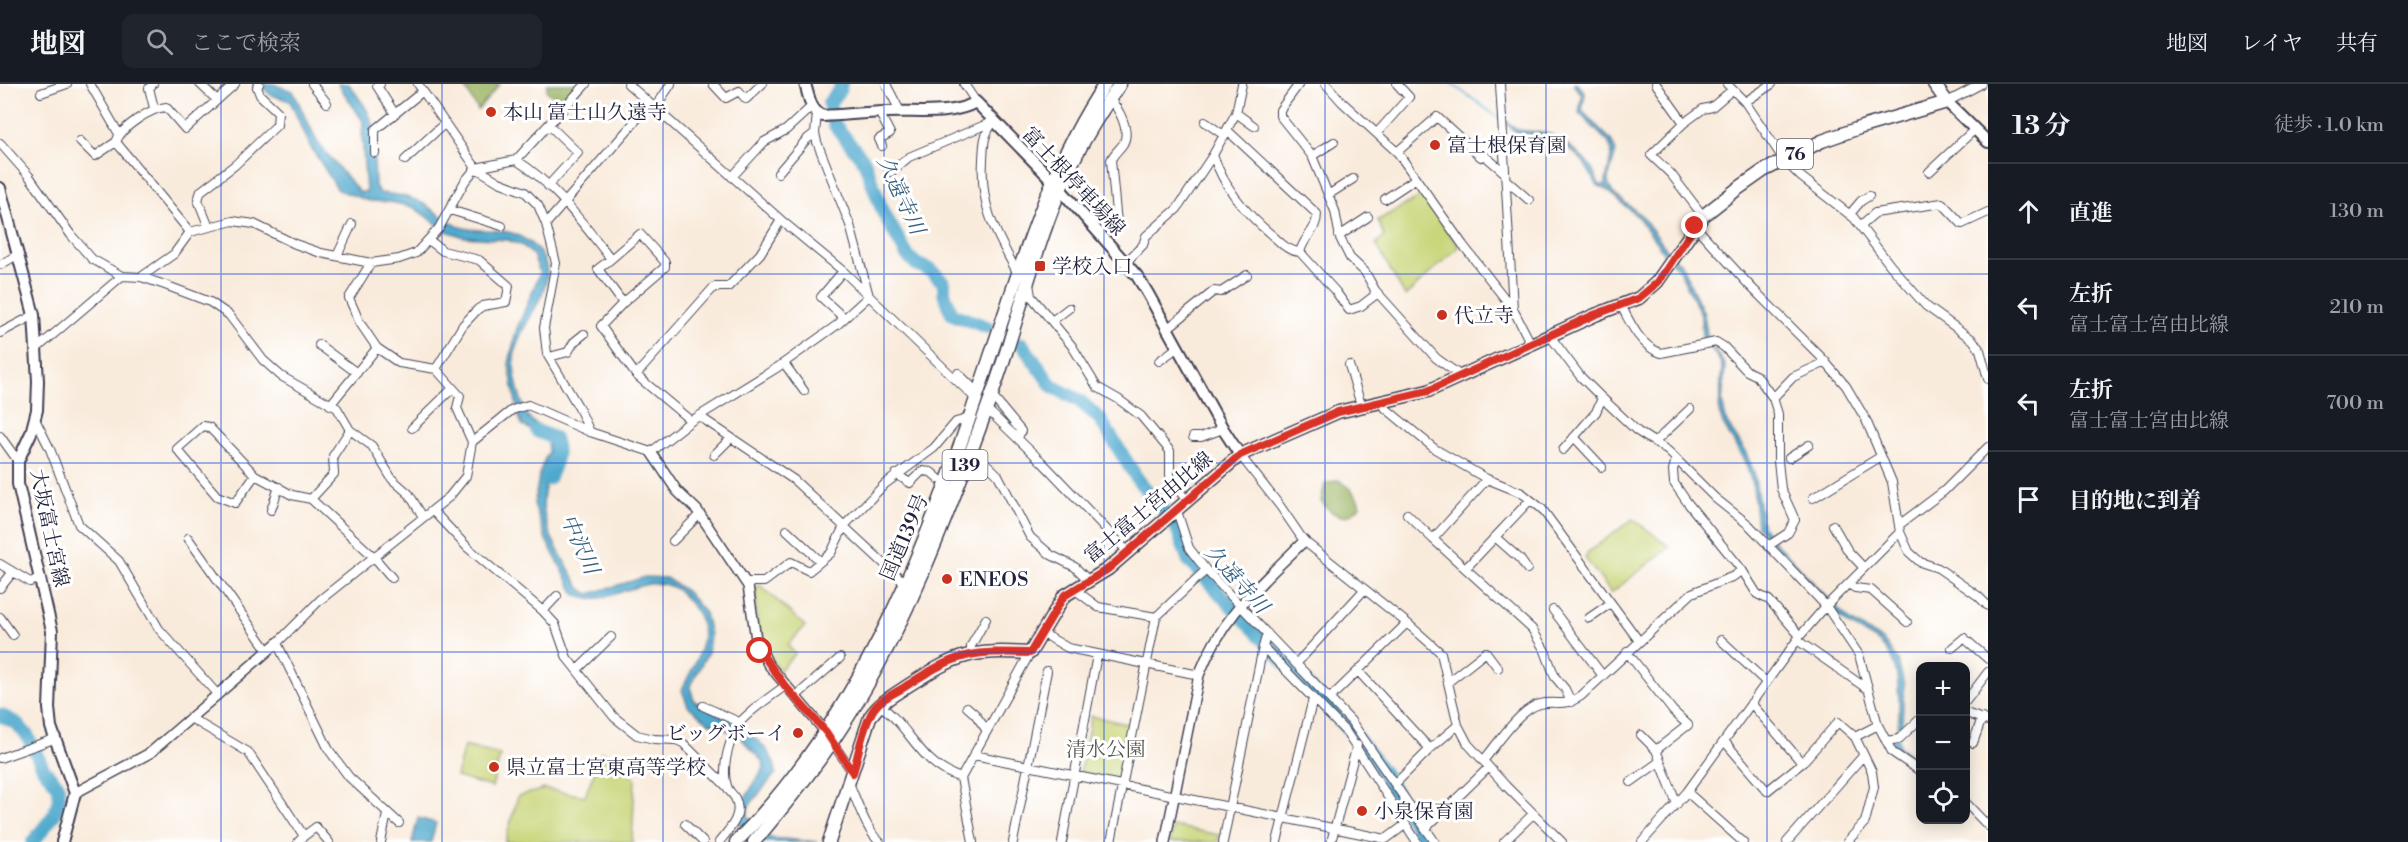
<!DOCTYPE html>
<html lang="ja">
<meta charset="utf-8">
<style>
:root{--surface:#171b24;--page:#20242c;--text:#f1f3f6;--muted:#9ea1a6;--line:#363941}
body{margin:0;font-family:"Libre Bodoni","Noto Serif JP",serif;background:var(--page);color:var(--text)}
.controls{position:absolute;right:18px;bottom:18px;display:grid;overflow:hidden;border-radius:12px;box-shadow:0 3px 15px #0003}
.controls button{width:54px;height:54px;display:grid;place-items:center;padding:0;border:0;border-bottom:2px solid var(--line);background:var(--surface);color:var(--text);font:30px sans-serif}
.stop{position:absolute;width:18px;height:18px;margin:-14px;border:4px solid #d93025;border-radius:50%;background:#fff}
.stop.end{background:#d93025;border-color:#fff;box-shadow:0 2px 6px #0008}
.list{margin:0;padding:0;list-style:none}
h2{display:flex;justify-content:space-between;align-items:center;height:78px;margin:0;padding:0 24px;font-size:26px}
h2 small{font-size:20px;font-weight:400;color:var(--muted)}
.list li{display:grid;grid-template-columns:39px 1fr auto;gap:18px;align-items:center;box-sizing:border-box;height:96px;padding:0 24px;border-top:2px solid var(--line)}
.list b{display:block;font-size:22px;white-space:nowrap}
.list p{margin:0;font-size:20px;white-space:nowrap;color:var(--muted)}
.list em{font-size:20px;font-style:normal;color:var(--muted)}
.icon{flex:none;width:33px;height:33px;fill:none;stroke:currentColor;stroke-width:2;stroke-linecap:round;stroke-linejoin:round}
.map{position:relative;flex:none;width:1988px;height:758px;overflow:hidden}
header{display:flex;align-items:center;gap:36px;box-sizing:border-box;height:84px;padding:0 30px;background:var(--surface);border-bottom:2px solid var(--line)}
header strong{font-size:28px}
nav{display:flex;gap:33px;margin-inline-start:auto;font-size:21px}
.search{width:420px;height:54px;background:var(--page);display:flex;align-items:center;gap:15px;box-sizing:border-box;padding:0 21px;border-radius:12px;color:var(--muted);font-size:22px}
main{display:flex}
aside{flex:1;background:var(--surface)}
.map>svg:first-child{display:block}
</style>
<header>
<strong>地図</strong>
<div class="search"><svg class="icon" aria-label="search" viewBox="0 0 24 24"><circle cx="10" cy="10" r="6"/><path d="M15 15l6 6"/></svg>ここで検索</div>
<nav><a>地図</a><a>レイヤ</a><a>共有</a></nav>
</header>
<main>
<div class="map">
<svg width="1988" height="758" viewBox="0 0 1988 758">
<rect width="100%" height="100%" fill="#fff"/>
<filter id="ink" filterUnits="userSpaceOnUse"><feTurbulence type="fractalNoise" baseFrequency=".0167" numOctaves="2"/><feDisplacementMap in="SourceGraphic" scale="12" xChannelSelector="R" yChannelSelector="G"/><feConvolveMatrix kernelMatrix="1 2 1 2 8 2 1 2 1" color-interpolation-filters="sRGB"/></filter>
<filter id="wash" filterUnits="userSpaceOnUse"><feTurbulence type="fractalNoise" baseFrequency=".008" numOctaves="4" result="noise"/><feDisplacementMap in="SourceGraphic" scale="24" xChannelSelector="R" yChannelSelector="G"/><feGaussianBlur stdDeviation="1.35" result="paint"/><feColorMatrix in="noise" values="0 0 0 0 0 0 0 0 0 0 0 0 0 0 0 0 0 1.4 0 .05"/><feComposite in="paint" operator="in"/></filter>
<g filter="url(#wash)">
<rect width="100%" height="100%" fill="#f9ebdb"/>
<path fill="#c7d475" stroke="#747b58" stroke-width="1.5" d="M1423,111l36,52 -54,49 -29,-52 8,-8 -6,-16z
M1633,435l37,28 -59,46 -26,-35 3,-6z
M760,501l45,41 -17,19 7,9 -16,17 -22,-44 -1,-39z
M1091,632l41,9 -11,53 -3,3 -38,-8z
M464,662l36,9 -8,32 -36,-10z
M602,668l33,26 -3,64h-127l13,-46 27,-7 40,7z
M1173,742l46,9 -1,7h-48z"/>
<path fill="#9db666" stroke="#606c50" stroke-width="1.5" d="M463,0h37l-22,26z
M547,0h37l-13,16h-14l-10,-9z
M1338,396c11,7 19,14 22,26 -15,17 -27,10 -39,-5l4,-17z"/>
<path fill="#50a9cd" stroke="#396684" stroke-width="1.5" d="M259,0h14l20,7 25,52 41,49h7l-4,-57 1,-14 -25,-37h11l17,24 7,16 2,62 5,7c15,1 31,3 44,11 11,7 22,17 34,22 14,6 31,3 45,5 22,3 45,22 44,44 -2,28 -32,56 -33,85 -1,13 8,51 17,60 8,8 24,12 25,25 2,18 -10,31 -12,48 -6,34 21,67 36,95l9,6 56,-17 21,1 20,13 19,22 5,22 -2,17 -18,34 4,15c27,16 80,37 82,72l-28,34v9l22,22 48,4h-59l-21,-20 4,-19 22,-35 -2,-7 -24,-26 -30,-13 -20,-16 -6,-16c14,-31 35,-58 7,-88 -4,-4 -8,-10 -13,-13 -34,-20 -68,23 -101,5l-29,-54 -12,-36 6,-33 8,-19 -1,-13 -25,-14 -4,-11 -9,-50 7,-33 24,-58 -7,-18 -10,-9 -15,-6 -44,-3 -17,-6 -34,-24 -23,-5 -21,-1 -31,-11 -28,-44 -20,-45 -19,-6z
M1573,0h5l7,9 -3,18 29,29 5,11 -8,28 1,7 4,7 29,23 28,38 11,10 23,50 4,27 17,24 -3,37 5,21 17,26 10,23 9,57 76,81 13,12 31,18 15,21 6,24 -2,42 -4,11 2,9 20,14v5l-27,-20c-2,-10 3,-13 5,-22 1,-4 1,-9 1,-14 0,-25 0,-55 -25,-71 -12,-7 -25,-13 -35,-22l-82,-91 -4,-39 -7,-23 -23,-40 -4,-12 3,-45 -2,-6 -18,-25 -1,-21 -21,-44 -16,-18 -26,-36 -31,-27 -10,-5 -14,-24 -17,-15 -17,-10 -32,-3 -12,-10 -1,-3 15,10 31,4 21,13 20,19 8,18 6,2 7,-35 -4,-9 -29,-29 3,-18z
M418,734l18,5 -5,19h-19z"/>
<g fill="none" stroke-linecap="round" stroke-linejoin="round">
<path stroke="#50a9cd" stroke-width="2" d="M1452,0l47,34
M1761,440l7,10"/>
<path stroke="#50a9cd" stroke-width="14" d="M841,0l-1,5 -11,14 5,21 30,37 19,51 24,43 9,9 16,7 12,12v10l8,21 35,13
M1022,260l30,42 28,15 20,18 38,61 37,43 14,38 168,177 25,33 44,71
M537,347l17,7c6,16 1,26 -6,41
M0,631l16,8 11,12 17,35 14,15 1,14 -5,16 -21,27"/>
</g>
</g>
<g filter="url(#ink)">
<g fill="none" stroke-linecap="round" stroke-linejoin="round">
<g stroke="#424053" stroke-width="10">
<path id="minor" d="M90,0l29,50
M153,0l-4,4 5,20
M200,0l17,16
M312,0l15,19
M380,0l-3,2 18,28
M418,0l58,84 23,14 26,10 13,13 8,19 10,39 -12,65 3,26 32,54 11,24
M628,0l153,136 62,51 133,128
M713,0l13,14 13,-7 7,8 16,-15
M886,0l14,27
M964,0l12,18
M1326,0l16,18 56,51 65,92 50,64
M1500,0l13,225 18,35
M1656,0l28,39
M1727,0l18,18 39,58 16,16 54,42 36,47 36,41 47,34 7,10 8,29
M41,9l26,-9
M1109,15c10,9 22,32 14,45 -4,6 -9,9 -12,16l6,63
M1745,18l27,-18
M1947,18l34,-18
M655,24l16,-24
M879,28l11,21 -11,6 3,7
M1236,29l18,13
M994,37c-11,15 -10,22 -11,39 -3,48 13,73 35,114
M1205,38l20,14
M1228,47l89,83c0,17 -13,22 -17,38l36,40 13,18 12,-4 13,-10 1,-6 -10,-18 -15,-14 -10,-20 -5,-27 -23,-55 -32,-40v-6l19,-26
M1377,49l32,-36 -12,-13
M80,57l15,15 21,-14
M0,59l29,33 42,59 21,24 30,17 19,1 24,8 45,17 19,13 34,45 18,16 56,32 13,22 22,16 20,33 17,15 14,23
M1397,68l40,-35 44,40 3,-2 21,18
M375,69v-23l48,-39
M1213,71c11,33 33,59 60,81 9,8 15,15 27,16
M1312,72l22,-14
M405,76l40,-37
M516,76c38,23 67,64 95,99l29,-25 25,28v5l-42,36 -22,23 35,49 55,46
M891,88l18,-15 83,-35
M1929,88l46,-43
M778,89l28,-33 9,-7
M732,93l32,-35 22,-12 25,-23
M1506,96l23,20
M548,102l30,-33 -29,-28
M1328,111l25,-16
M1385,115l30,-20
M450,126l52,16
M1850,130l11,-13 8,-5
M1703,132l-32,-42 -20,-19 33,-32 19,-14 9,-2 20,-17
M546,140l104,-120
M208,141l-10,-25 3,-9 34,-26 42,-40 1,-13 -18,-17 -3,-8 2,-3
M1861,141l14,-12 67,-10 20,21 26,-12
M1695,142l55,60 70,70 26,30 20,34 26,62 8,50 9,20 11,10 18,6 40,28 10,10
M190,148l-74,-90c5,-15 35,-34 50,-35l19,22 50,-45
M1339,152l29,-19
M429,156l14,11 36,9 30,26 -3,16 -23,4 -5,3 -15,16 -27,44
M337,172l15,-32
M611,175l-13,10 25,34
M371,179l-22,35 11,25 17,25 22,15 37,6 24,27 -3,12 15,34
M1125,179l18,-18 3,-9 31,-27 36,-54 23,-42 6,-29
M0,181l17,-10
M843,187l-22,26 22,20
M141,193l33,-23 16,-22 43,-11 21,3 41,20 26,9 50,10 28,-4 17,-6 23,-25 26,-47 11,-13 40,-8 70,-76
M1029,200l2,12 41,50 25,41 21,12 23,17 29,35v24l3,7 13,18
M1375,206l61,68 25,18
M1621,221c9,18 20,42 40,48l55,-11 8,5 23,24 10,5 16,22 5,16v47l3,28 14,31 -7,13 -20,13
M1052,237l17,-13
M1168,244l46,-37 7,1 26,-17
M0,249l34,-18
M1550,252l30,40 22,22 35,33 31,20 47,47 34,27 77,81 33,49 19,70 14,27 28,19
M319,261l38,28
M35,266l87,-74
M549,273l19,-5 6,-10 10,-8
M1159,277l19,-14
M784,279l20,28
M1349,281l12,40
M958,289l14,14
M636,291l78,-88h14l32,-33 21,-34
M992,312l29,35 -3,7
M1773,314l20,-21 33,-15
M1382,317l2,6 51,42 52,30 35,14 20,16 97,132
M330,321l47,-57
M992,330l50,48 86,90
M699,332l95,64 112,104
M35,335l15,30 29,76 40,36 40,68 59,66
M412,344l41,-40
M0,352l18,25
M1193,353h8l22,-8
M1574,353l28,30
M1656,357l34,-32
M971,365l27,26 32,62 21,18 24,12 14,14
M1563,366l33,-38 6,-14
M714,371l16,-16
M1240,371l40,51 24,35 103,82 34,30 17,72 10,19 38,42 56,56
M1789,374l20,-13
M1676,375l-3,11 1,13 13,19 55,68 15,24 12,6 31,36
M896,390l14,9 12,-12 9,1 8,7
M255,391l-20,28 -18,-7 -40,-47 26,-23 6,1 46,48 37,20 19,4 23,-25 -1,-18 17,-26
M1487,395l-54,60 99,90 13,22 10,26 10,12 6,13
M1813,414l67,-41
M311,415l63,58 18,21
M1176,424l13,40 17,22 145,151 84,121
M271,426l8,-23
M433,427l35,37 75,63 12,13 12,34 47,59 23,18 17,4 22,1 7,3 44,44
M1407,430l26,25
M1833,441l15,26 16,17
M1899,441l45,-34 44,-44
M787,446l33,31
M1495,453l25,22 7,10
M188,454l80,113
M673,457l27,-27
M0,480l30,18 11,-4
M1466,484l64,-68
M746,498h18l27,-20 18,9 22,-18 13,-27 41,-42 49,-36 22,-26 14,-4
M1848,500l7,4 16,2 36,32
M0,504l13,-16
M1074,505l24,18 58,10
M1553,526l50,66
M543,527l14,-15
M0,533l13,18
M1589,534l22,-15
M1042,549l26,15 131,27
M1721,556l45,42
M1797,556l69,48
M1263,563l83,85 71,110
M1952,564l12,-10 24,21
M1627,568l46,59 15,14 -32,25
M971,569v-7l15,-27
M1296,580l68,-74
M577,586l34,-33
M1358,587l72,78
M1448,598l38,-30 12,16
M795,613l45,-39
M1330,614l77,-75
M1966,617l22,-29
M1751,619l51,60
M878,620c33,22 40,60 83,74
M703,622l36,16
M967,623l8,7 12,17
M1966,629l22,8
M192,635l56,33 56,84 12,-9 13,15
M1641,651l15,15 21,54
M1855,653l23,-12
M1886,657l13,-2 21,-20
M832,658l21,31
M1725,658l42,49 35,-28 36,-41 17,15 17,35 2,15 -9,35 -18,20
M1973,659l9,-25
M974,671l412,84 19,-14
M0,674l54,-19
M1483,677c13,-15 37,-53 57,-57 17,-4 22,4 41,-8l111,-103 42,-17 8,-6
M1631,698l28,-20
M849,699c7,15 18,50 31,59
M1395,700l35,-35 28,-24
M1687,708l56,50
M1966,719l22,23
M399,739l-50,-46 -20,-27 -52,-107 43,-43 129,-103 17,-21 6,-34 40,-32 16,-5 62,27 61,20 40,-31 87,-54 59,-42 32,-29 -19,-71 -33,-83 -2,-9 2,-19
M685,740l18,18
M1425,745l63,-61
M298,758l6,-6
M381,758l6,-28
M719,758c10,-12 25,-27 16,-44 -2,-4 -7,-7 -8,-12 -6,-19 2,-45 12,-62 6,-10 35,-30 46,-38
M973,758l-12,-64 69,-125
M1013,758l34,-171
M1062,758l35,-187
M1111,758l45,-225 50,-47
M1223,758l40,-195 4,-14
M1277,758l36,-143
M1331,758l26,-97
M1504,758l29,-28
M1642,758l45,-50 113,-156 26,-30 74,-74
M1787,758l76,-86"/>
</g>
<g stroke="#424053" stroke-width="12">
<path id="tertiary" d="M651,368l26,39 20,19 51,76 8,53 12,25 60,71
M75,709l75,-40 127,-110
M1165,758l34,-167c24,-61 60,-89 105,-134"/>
</g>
<g stroke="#424053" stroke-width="14">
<path id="secondary" d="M805,0c4,12 5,27 18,32 20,-1 40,-3 61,-4 29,-2 66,5 92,-10l77,79 84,95 10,16 76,137 17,26
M1947,18l41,40
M0,104l34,127 4,66 -1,29 -6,23 -13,28v23l34,147 -3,77 2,19 24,66 -13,49"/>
</g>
<g stroke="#424053" stroke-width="15">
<path id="primary" d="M829,758l41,-125c10,-15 24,-22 39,-32 50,-32 62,-35 121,-32l34,-57 44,-27 132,-114 98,-43 90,-21 167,-76 44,-17 18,-16 46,-66 33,-26 27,-19 59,-30 40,-14 85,-25 -13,-18"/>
</g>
<g stroke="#424053" stroke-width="15">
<path id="trunk" d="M736,758c131,-132 196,-310 253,-482 32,-95 60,-193 116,-276
M754,758c27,-32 54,-65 78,-100 71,-105 116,-226 159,-345 25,-68 41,-140 69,-207 15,-37 37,-73 60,-106"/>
</g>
<use href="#minor" stroke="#fff" stroke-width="8"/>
<use href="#tertiary" stroke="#fff" stroke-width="9"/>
<use href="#secondary" stroke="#fff" stroke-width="10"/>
<use href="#primary" stroke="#fff" stroke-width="12"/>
<use href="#trunk" stroke="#fff" stroke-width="12"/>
</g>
</g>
<g fill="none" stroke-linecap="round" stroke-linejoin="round" filter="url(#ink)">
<path stroke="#d93025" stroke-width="8" d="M760,567l25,35 41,46 27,41c5,-18 12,-57 25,-69 8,-8 22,-13 31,-20 50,-32 63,-33 121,-31l34,-57 44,-27 132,-114 98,-43 90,-21 166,-76 45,-17 19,-16 37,-56"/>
</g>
<path fill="none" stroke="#1d4ed8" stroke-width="1.5" stroke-opacity="0.55" d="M221,0v758M442,0v758M663,0v758M884,0v758M1104,0v758M1325,0v758M1546,0v758M1767,0v758M0,190h1988M0,379h1988M0,568h1988"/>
<g fill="#c8321e" stroke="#fff" stroke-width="2">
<circle cx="491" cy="28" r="6"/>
<circle cx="1435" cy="61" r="6"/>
<rect x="1034" y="176" width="12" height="12" rx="3"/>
<circle cx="1442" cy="231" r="6"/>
<circle cx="947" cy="495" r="6"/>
<circle cx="798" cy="649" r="6"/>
<circle cx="494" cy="683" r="6"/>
<circle cx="1362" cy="727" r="6"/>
</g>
<g text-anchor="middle" stroke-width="6" stroke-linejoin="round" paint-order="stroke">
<g fill="#fff" stroke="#646476" stroke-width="1.5">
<rect x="1777" y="55" width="36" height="30" rx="4.5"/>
<rect x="942.5" y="366" width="45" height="30" rx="4.5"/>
</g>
<g font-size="18" font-weight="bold" fill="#22223b">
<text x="1795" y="76">76</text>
<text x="965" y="387">139</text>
</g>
<g font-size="20" fill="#22223b" stroke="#fff" text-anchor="start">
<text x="503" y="35">本山 富士山久遠寺</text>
<text x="1447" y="68">富士根保育園</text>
<text x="1052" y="189">学校入口</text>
<text x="1454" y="238">代立寺</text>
<text x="959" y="502">ENEOS</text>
<text x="786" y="656" text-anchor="end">ビッグボーイ</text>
<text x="506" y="690">県立富士宮東高等学校</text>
<text x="1374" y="734">小泉保育園</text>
</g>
<g font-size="20" fill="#22223b" stroke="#fff">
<text transform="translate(1074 97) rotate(47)" y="7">富士根停車場線</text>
<text transform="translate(1148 423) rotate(-40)" y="7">富士富士宮由比線</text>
<text transform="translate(50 444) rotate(78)" y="7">大坂富士宮線</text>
<text transform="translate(904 453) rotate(-67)" y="7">国道139号</text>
</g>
<g font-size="20" fill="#54574c" stroke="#fff">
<text x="1106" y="672">清水公園</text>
</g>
<g font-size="21" font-style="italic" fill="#375f7d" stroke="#fff">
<text transform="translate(901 111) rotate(65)" y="7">久遠寺川</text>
<text transform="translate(580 460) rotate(66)" y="7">中沢川</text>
<text transform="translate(1237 495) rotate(48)" y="7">久遠寺川</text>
</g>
</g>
</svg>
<div class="controls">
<button>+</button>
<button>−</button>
<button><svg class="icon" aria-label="locate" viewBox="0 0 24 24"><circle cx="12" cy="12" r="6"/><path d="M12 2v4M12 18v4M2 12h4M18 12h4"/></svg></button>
</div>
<div class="stop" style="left:760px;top:567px"></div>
<div class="stop end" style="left:1695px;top:142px"></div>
</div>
<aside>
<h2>13 分<small>徒歩 · 1.0 km</small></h2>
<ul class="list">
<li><svg class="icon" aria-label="ahead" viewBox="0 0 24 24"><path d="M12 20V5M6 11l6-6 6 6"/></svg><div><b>直進</b></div><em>130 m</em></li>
<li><svg class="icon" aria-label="left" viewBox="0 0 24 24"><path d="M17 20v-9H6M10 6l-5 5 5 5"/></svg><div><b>左折</b><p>富士富士宮由比線</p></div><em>210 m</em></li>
<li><svg class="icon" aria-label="left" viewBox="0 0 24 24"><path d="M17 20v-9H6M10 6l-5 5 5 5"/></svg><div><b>左折</b><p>富士富士宮由比線</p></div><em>700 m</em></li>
<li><svg class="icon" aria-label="arrive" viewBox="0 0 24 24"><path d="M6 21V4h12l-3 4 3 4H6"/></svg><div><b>目的地に到着</b></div></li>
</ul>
</aside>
</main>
